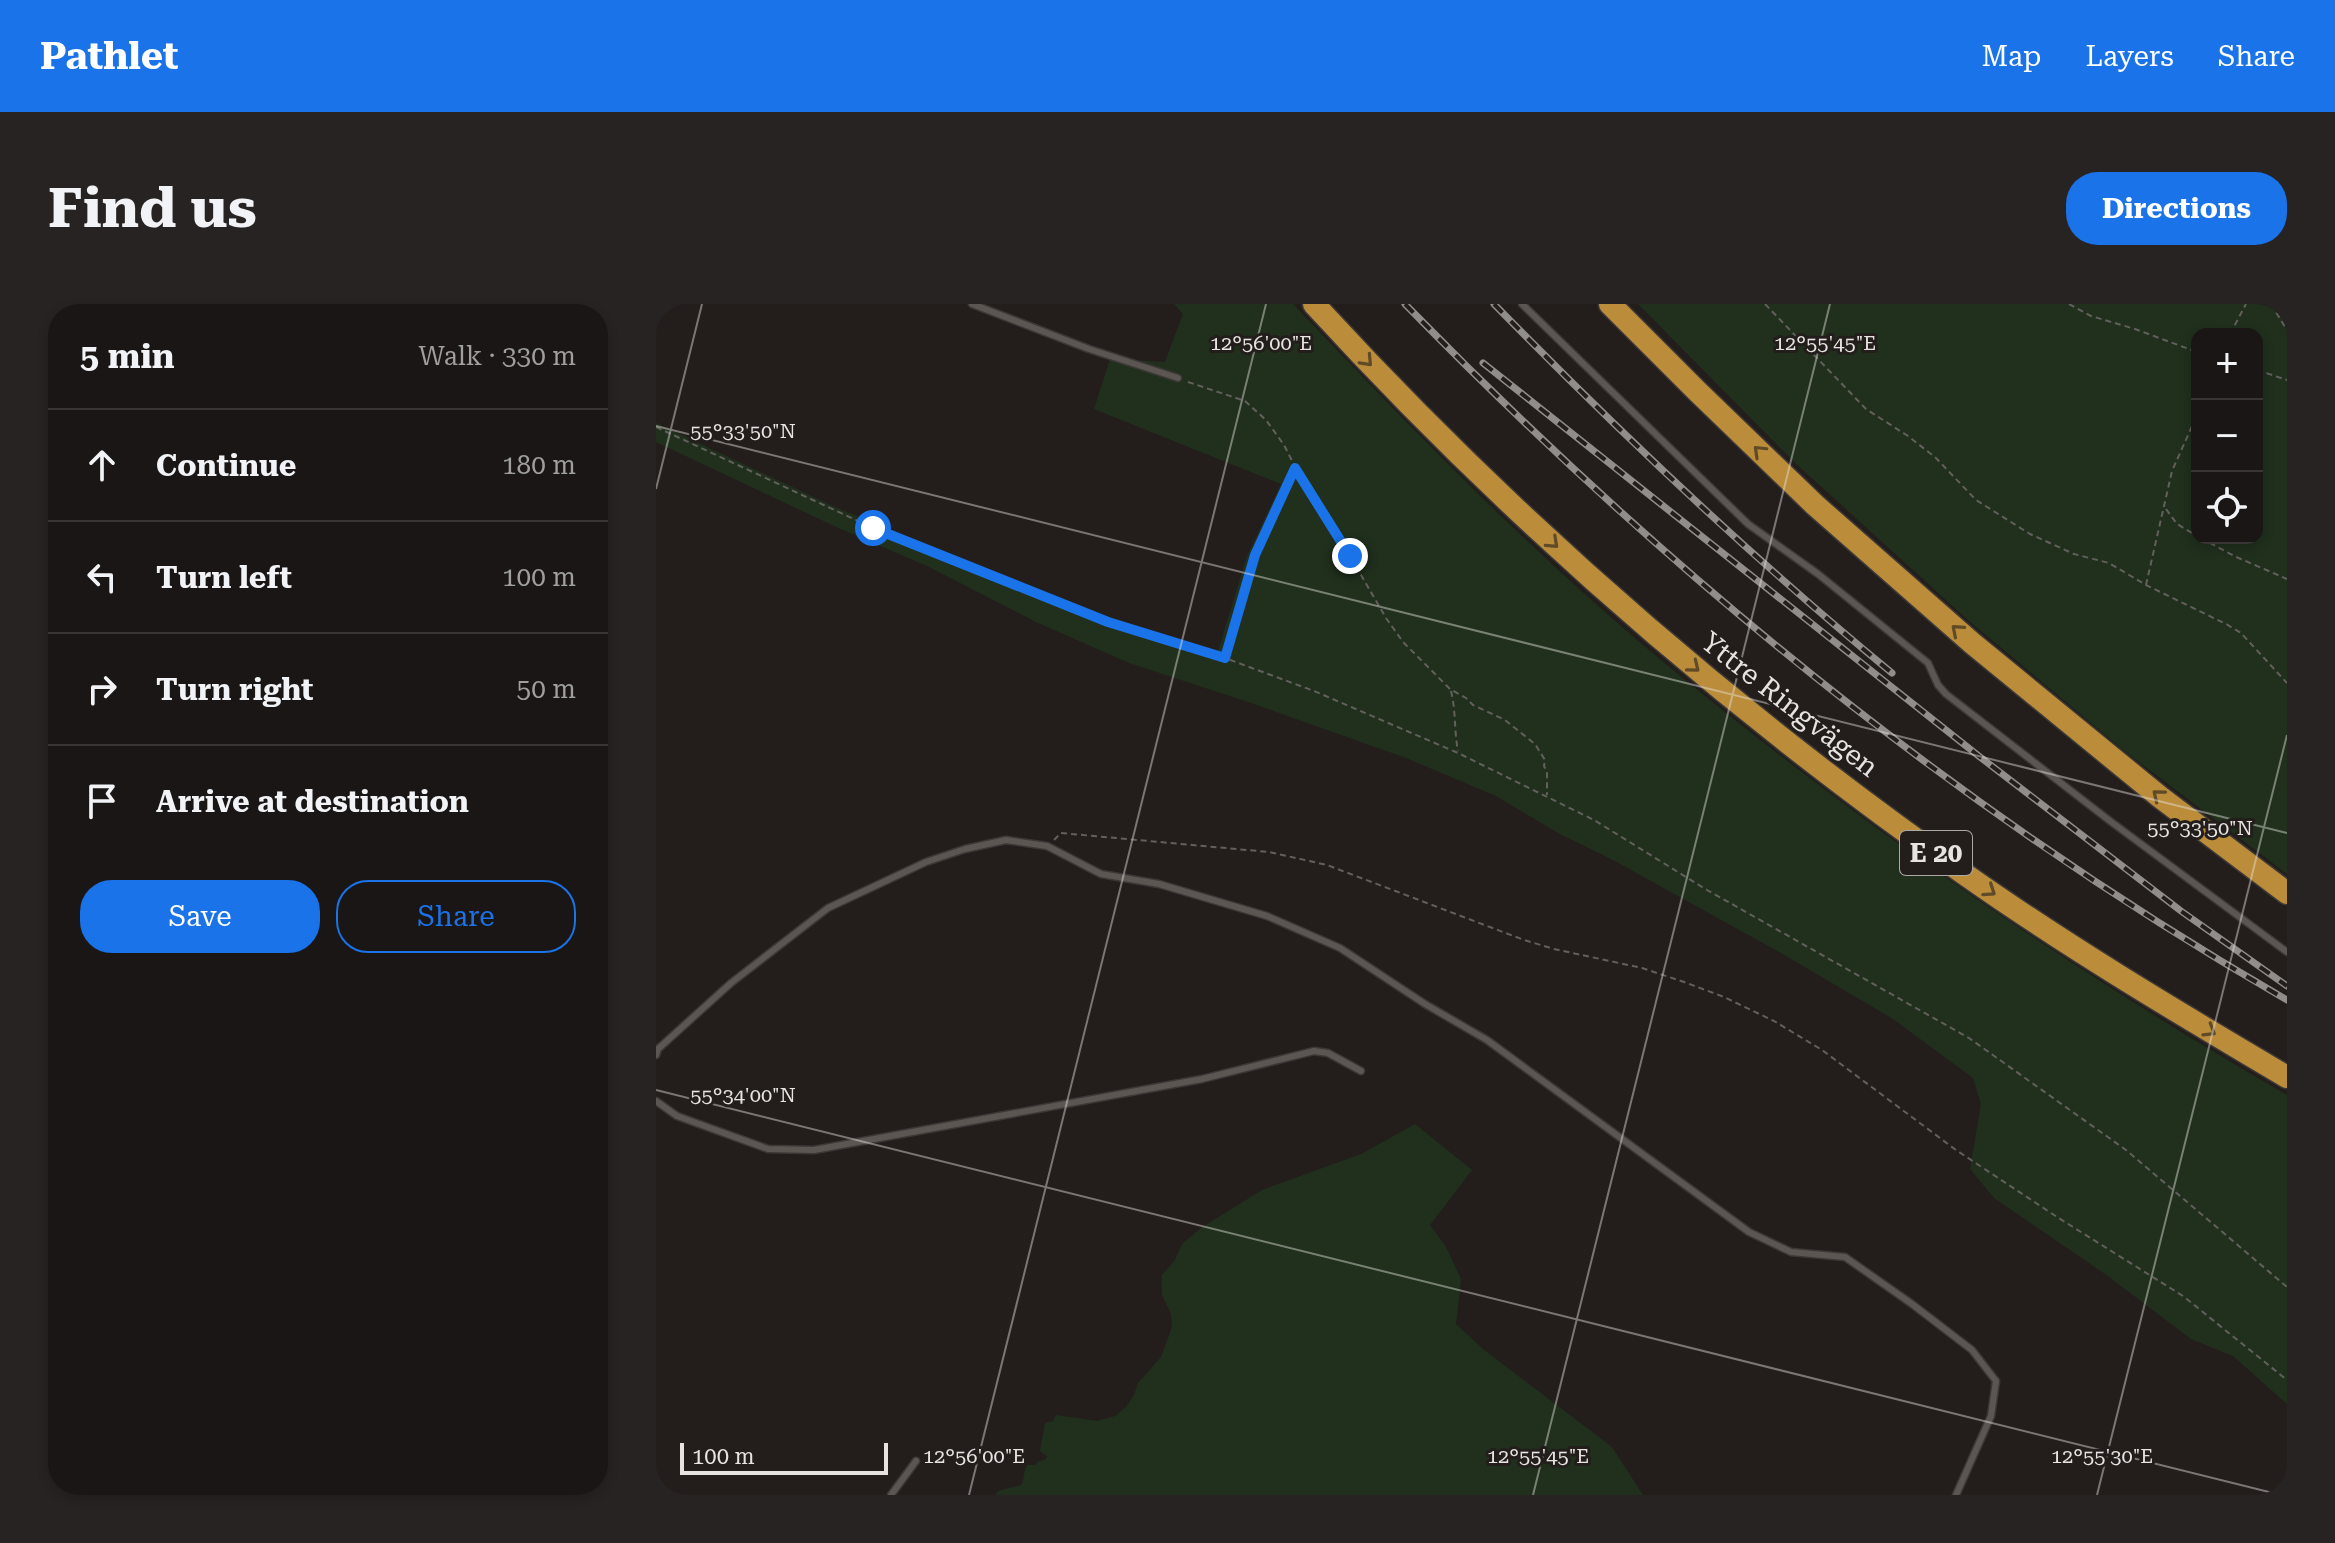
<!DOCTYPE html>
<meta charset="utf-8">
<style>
:root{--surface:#1a1615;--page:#272322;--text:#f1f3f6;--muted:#9f9fa0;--line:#383534;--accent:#1a73e8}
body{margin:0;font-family:"Roboto Serif",serif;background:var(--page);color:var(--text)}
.controls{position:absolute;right:24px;top:24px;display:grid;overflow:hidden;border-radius:16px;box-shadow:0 4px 12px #0003}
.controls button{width:72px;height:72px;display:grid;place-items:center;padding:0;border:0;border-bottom:2px solid var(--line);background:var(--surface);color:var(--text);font:40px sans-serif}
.scale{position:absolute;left:24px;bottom:20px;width:208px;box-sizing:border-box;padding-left:8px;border:4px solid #e6e3e1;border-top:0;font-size:22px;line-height:28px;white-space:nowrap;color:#e6e3e1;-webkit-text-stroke:6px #231e1c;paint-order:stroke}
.stop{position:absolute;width:24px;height:24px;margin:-18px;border:6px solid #1a73e8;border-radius:50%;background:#fff}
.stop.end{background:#1a73e8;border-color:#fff;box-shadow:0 2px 8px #0008}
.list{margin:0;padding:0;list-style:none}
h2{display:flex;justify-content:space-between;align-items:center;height:104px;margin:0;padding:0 32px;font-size:34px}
h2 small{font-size:26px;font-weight:400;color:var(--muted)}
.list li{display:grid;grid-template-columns:52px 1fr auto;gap:24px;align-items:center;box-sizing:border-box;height:112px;padding:0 32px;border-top:2px solid var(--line)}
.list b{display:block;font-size:30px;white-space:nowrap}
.list em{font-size:26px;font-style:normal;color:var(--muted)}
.actions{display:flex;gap:16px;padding:24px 32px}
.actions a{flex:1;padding:18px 0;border:2px solid var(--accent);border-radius:32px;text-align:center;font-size:28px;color:var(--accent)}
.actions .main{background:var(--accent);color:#fff}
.icon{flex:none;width:44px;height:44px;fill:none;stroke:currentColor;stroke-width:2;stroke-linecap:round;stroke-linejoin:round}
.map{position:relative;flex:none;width:1631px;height:1191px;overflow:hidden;border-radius:32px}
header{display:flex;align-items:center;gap:48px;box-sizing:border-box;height:112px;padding:0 40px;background:var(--accent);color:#fff}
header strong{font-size:38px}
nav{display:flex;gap:44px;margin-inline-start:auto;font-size:28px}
.intro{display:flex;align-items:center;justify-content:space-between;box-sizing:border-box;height:192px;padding:0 48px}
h1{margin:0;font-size:56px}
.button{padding:20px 36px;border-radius:32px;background:var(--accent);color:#fff;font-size:28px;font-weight:700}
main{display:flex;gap:48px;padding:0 48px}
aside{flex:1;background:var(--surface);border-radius:32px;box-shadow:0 4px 12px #0003}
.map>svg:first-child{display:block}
</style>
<header>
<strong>Pathlet</strong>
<nav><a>Map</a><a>Layers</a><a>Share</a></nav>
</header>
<div class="intro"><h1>Find us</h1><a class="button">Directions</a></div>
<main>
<aside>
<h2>5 min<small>Walk · 330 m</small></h2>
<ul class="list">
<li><svg class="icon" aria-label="ahead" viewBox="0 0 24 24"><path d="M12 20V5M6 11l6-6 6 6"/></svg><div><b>Continue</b></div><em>180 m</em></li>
<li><svg class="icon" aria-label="left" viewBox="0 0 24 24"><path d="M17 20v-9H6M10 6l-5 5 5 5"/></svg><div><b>Turn left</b></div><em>100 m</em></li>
<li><svg class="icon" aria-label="right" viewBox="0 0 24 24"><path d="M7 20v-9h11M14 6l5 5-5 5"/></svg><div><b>Turn right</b></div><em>50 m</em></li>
<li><svg class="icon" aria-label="arrive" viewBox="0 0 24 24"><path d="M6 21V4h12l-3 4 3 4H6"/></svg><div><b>Arrive at destination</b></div></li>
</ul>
<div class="actions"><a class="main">Save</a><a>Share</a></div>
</aside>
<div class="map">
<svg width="1631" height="1191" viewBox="0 0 1631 1191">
<rect width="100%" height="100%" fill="#231e1c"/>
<path fill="#20301d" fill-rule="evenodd" d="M518,0h119c110,116 222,232 344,336 203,171 420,322 650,455v309l-54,-48 -42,-17 -86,-65 -111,-76 -24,-29 11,-65 -8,-26 -80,-59 -112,-66 -168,-93 -55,-27 -62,-37 -90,-38 -161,-57 -116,-38 -93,-41 -109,-56 -93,-40 -178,-84v-19l179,84 222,91 55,21 106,32 29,-95 34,-72 -187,-75 16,-50 55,3 18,-48z
M982,0h649v570l-160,-121 -158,-132 -176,-160zM1541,30h60v204h-60z
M759,820l57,46 -42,55 16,22 15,32 -5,45 27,25 129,98 31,48h-648l3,-4 23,-6c4,-6 2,-13 6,-20h8l4,-4 6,-1 2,-4 -7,-5 5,-28 8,-2 3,-6 41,6 18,-5 11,-9 8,-12 4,-12 23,-26 11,-30 -1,-13 -9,-19v-20l13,-15 7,-16 19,-16 61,-38 99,-36z"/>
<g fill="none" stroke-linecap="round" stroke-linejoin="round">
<g stroke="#3c3836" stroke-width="9">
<path id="service" d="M316,0l117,45 89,29
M866,0l226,220 70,50 110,89 10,22 8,9 164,127 177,131
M0,751l2,-6 73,-66 97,-75 98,-46 39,-13 41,-9 41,6 54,28 58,10 108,32 73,32 85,56 62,36 262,192 42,20 54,5 67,47 60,46 24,31 -5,35 -35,79
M0,797l21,15 91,33 46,1 388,-71 112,-28 14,2 33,18
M235,1191l25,-34"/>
</g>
<g stroke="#3c3836" stroke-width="25">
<path id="motorway" d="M658,0c195,213 413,403 649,569 105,74 214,139 324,204
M954,0l87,87 118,114 157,138 188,154 127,96"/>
</g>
<path stroke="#635f5d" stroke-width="2" stroke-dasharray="6 4" stroke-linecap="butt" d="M1109,0l101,105 42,27 28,22 40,42 54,34 44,20 35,9 37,22 80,39 15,9 46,50
M1413,0l22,12 44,13 62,23
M1615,0l16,26
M1574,30l16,-30
M1601,66l30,10
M532,78l57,19 21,19 18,25 23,45 43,66 36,62 17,24 47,47 16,9 7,7 32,15 30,24 10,16 -1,6 3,6v23
M0,123l217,101 235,94 117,36 89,33 144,62 136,67 113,70 262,148 157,112 161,137
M1510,205l11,15 20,12
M1545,234l33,18 53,23
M1490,281l26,-114 25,-56
M569,353l30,-102 40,-86
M795,387c5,20 3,39 7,60
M398,536l7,-7 208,19 58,13 197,75 30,9 88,19 42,14 40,15 50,24 48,29 134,100 101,67 126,79 104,84"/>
<use href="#service" stroke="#5c5653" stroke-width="6"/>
<use href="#motorway" stroke="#bb8c39" stroke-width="22"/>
<g stroke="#918d8b" stroke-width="7">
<path id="rail" d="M749,0c263,270 554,507 882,696
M838,0c127,130 258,254 398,369
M827,59l497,394 201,154 106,75"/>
</g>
<use href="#rail" stroke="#231e1c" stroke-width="4" stroke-dasharray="12" stroke-linecap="butt"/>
</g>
<defs><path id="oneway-chevron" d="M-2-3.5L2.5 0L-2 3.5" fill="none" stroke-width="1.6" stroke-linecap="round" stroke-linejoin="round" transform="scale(2)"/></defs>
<g stroke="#604a28">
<use href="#oneway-chevron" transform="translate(711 57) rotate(47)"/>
<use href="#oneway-chevron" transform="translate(1103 147) rotate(-136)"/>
<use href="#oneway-chevron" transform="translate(897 239) rotate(43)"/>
<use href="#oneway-chevron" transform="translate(1301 326) rotate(-139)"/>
<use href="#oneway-chevron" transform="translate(1038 363) rotate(39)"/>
<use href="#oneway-chevron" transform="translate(1502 491) rotate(-141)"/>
<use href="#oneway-chevron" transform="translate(1334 587) rotate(34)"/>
<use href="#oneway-chevron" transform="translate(1554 727) rotate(31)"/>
</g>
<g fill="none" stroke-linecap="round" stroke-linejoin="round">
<path stroke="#1a73e8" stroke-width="10" d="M217,224l235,94 117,36 30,-103 40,-87 55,88"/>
</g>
<path fill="none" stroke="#e6e3e1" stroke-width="2" stroke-opacity="0.45" d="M0,122l1631,407M0,185l46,-185M0,786l1625,405M313,1191l297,-1191M877,1191l297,-1191M1441,1191l190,-760"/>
<g text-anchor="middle" stroke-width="6" stroke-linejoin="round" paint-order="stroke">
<rect fill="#231e1c" stroke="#aca8a6" stroke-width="2" x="1244" y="527" width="72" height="44" rx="6"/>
<g font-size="26" font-weight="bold" fill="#e6e3e1">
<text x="1280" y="558">E 20</text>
</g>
<g font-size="28" fill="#e6e3e1" stroke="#231e1c">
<text transform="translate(1134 400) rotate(38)" y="10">Yttre Ringvägen</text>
</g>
</g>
<g font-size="20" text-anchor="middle" fill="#e6e3e1" stroke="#231e1c" stroke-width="6" stroke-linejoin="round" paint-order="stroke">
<text x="605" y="46">12°56'00"E</text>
<text x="1169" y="46">12°55'45"E</text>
<text x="87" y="134">55°33'50"N</text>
<text x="1544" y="531">55°33'50"N</text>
<text x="87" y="798">55°34'00"N</text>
<text x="318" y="1159">12°56'00"E</text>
<text x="882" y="1159">12°55'45"E</text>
<text x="1446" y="1159">12°55'30"E</text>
</g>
</svg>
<div class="controls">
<button>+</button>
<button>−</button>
<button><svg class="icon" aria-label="locate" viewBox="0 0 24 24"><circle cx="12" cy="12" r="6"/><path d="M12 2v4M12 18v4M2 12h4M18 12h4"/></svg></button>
</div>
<div class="scale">100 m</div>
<div class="stop" style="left:217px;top:224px"></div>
<div class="stop end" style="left:694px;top:252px"></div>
</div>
</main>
